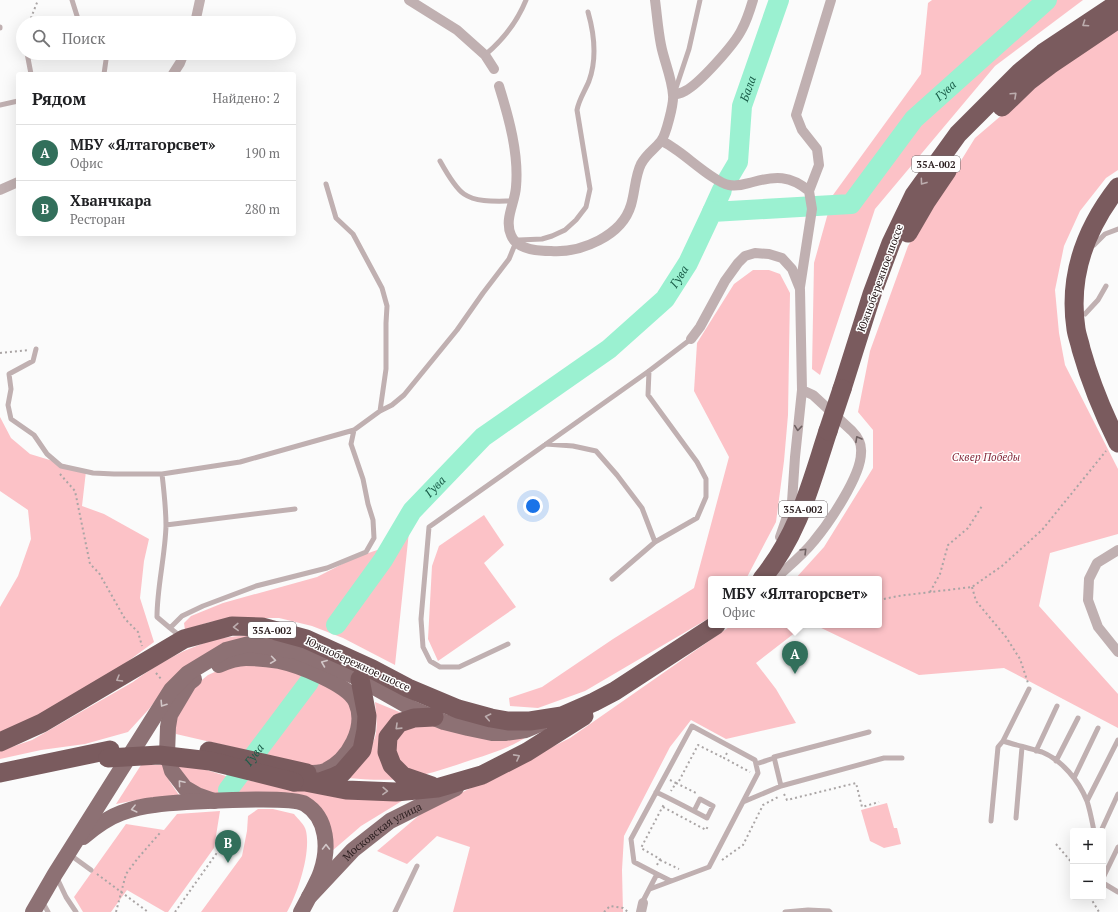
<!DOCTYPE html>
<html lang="ru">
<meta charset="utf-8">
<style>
:root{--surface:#fff;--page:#f6f6f6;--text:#202124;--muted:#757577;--line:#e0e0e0;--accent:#326f5b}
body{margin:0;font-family:"PT Serif",serif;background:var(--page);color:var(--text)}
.controls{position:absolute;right:12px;bottom:12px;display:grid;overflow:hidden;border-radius:4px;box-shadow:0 4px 16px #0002}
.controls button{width:36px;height:36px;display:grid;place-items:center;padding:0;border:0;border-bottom:1px solid var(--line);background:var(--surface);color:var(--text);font:20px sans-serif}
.you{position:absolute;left:533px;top:506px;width:14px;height:14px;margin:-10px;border:3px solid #fff;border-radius:50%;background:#1a73e8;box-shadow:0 0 0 6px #1a73e833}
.badge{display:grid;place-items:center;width:26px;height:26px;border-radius:50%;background:var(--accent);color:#fff;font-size:13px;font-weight:700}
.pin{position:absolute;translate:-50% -33px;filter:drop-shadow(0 1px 2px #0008)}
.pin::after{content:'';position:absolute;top:21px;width:14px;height:12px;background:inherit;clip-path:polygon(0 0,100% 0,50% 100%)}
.popup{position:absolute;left:708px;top:576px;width:174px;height:52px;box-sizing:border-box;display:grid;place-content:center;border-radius:4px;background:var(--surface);filter:drop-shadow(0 1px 3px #0005);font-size:13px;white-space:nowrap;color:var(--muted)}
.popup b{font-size:15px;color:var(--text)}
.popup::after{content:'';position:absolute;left:50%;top:100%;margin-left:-8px;border:8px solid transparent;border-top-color:var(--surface)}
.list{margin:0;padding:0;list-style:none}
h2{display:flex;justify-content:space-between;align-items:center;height:52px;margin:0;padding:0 16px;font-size:17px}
h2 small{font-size:13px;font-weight:400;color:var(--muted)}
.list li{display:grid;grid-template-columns:26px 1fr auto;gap:12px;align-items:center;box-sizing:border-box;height:56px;padding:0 16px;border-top:1px solid var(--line)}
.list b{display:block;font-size:15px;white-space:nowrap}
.list p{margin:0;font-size:13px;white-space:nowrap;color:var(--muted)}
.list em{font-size:13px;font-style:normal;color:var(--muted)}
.icon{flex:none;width:22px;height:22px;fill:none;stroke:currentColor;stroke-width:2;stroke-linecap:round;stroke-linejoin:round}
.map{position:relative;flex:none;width:1118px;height:912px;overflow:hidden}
.search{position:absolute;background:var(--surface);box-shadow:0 4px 16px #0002;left:16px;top:16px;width:280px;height:44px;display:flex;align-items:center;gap:10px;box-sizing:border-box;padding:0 14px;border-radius:22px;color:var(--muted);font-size:15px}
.panel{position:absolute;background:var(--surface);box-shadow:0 4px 16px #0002;left:16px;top:72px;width:280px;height:164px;border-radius:4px}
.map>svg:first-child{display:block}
</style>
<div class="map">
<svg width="1118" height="912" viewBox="0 0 1118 912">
<rect width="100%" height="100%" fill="#fbfbfb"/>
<path fill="#fcc2c7" d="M932,0h151l-88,66 -120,143 -55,166 -8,-6 2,-106 19,-68 88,-121 7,-71z
M1118,26v144l-12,8 -26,33 -16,35 -9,44 4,43 6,32 53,104v65l-68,19 -11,53 79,88v34l-114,-60 -85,7 -104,-50h64v-46h-84l29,-32 49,-79v-38l-15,-18 12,-61 38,-105 67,-108 81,-69z
M753,270h16l11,4 10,19 -2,122 -4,46 -8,61 -30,57h-35v38l-126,74 -47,17 -28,-2 -1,-8 33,-11 71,-48 81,-51 35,-131 -35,-66 3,-48 37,-59z
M0,417l11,21 19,16 56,17 -4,35 22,8 45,25 -5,22 -4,37 14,44 -46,34 -108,60v-129l18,-31 13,-37 -3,-29 -28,-19z
M484,515l20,30 -20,18 32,44 -78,54 -10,-22 4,-73 7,-20z
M410,522l-15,143 -52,-27 -31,-12 -33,-8h-37l-32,4 -25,8 -1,-7 7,-7 32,-13 94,-26 37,-19 29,-10z
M732,625h73l-49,38 20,26 20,34 -70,16 -35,-19 -21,27 -46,89 -2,34 1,42h-170l17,-65 -33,-11 -30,28 -30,-13 46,-39 147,-74z
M239,636h19l22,3 -21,5 -97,48 -13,17 -21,23 -43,12 -44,6 -41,9v-8l32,-11 101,-58c25,-19 54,-35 85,-43 6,-2 14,-2 21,-3z
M228,666h56l62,30 8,16 -5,30 -19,20 -15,4 -139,-32v-19l15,-26 17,-14z
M375,702l39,16 114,18c-16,11 -36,17 -54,23 -24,8 -48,17 -74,20 -18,2 -37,0 -55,-1 10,-12 25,-25 30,-41 3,-10 1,-24 0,-35z
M141,765h22l7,17 11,16 -39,1 -26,5z
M177,765l30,5 25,8 26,4 152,14 -49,30 -29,25 -10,-39 -111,-19 -15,-7 -14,-9z
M887,803l7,25h3l4,16 -17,4 -14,-7 -9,-31z
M258,809h15l21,5c4,5 11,11 12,17 5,22 -8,62 -19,81h-86l41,-56 5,-25 1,-15z
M220,811l-6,37 -46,64h-3l-38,-22 -16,22h-28l-9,-15 52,-73 38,6 13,-16z"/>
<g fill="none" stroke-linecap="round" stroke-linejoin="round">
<g stroke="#9bf1d1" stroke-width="20">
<path id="s1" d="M728,179l10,-17 4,-56 37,-106"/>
<path d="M712,212l10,-22"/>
<path id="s2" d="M336,625l47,-65 29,-49 71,-74 126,-88 56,-50 23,-36 24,-51 139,-8 63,-85 133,-119"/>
<path id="s3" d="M228,790l81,-108"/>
</g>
<path stroke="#aaa5a5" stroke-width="2" stroke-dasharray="2 3" stroke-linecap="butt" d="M29,23l9,-23
M0,353l29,-3
M60,474l15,17 15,73 9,9 26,46 13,13 4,14
M972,587l4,14 30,36 14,22 8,24
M930,592l10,-18 8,-29 20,-17 14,-22
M879,600l19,-4 74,-9 30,-21 40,-36 64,-79
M156,673l6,7
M727,753l-3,5 26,14
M670,780l6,3 -5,8
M679,781l19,-36 26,13
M676,783l20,10
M784,794l3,6 69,-17 6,24 17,-5
M663,807l43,23 2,-4
M1056,844l17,20
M660,860l19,9
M722,860l21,-15 20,-40 17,-9
M657,865l3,-6 -19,-11 23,-44
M97,874l51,38
M1090,897l9,15
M116,912l10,-38 12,-16 22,-25
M175,912l46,-65
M604,912l6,-6 13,2 5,4"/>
<path stroke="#c0b0b1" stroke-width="5" d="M72,0l6,19 9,4
M0,28v-1
M27,53l4,21
M485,55c18,-15 32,-33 41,-55
M104,74l3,-21
M675,91l14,-42 11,-49
M0,105l18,-4
M440,161c5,9 15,27 24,33 13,9 34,7 49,7
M326,184l10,34 17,16 29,54 5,18 -1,17v46l-6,42
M1094,245l11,-11 13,-5
M1085,314l13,-14 8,-14
M36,349l-3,12 -24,13 2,15 -3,16 3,14 23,16 13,19 14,12 32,7 21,1h48l78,-12 114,-32 26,-19 12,-6 12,-10 53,-65 26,-37 26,-34 7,-17 3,-2 23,-1 10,-3 13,-6 11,-10 10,-13 4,-18 -13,-79c2,-11 8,-19 12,-29 8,-22 5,-48 -1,-69
M649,371l-1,24 49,67 9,17v18l-9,21 -42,24
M546,444l27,2 23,5 21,24 25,33 13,34 -43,37
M162,474c2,17 4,35 4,52 -1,31 -9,61 -9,91l13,11
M166,525l129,-16
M180,636l-10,-8 12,-12 21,-10 53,-20 71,-18 39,-16 8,-14 -1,-18 -5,-16 -5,-25 -12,-35 3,-14
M508,644l-49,23h-19l-10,-6 -7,-14 -2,-28 8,-92 220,-156 42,-32
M1003,741l26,-52
M1036,751l21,-45
M1056,761l22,-43
M756,764l15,-5
M1074,778l24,-50
M781,786l-7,-29 95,-25
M656,792c17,8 34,17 51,26l6,-12 -13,-7 -6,12
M1087,801l31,-61
M743,802l38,-16 103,-28h18
M1016,818l6,-71
M991,821l7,-74 5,-6c13,4 26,7 39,11 20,8 37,29 45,49 3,9 5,20 7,30
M1101,831l17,-37
M69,854l22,16
M657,874l14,7
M57,878l9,19 10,15
M1103,878l15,-31
M1103,883l15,9
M42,901l6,11
M643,901l14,-27 -23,-12 -3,-23 61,-113 63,34 3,13 -49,94 -59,22
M395,912l22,-46
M785,912l23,-2 21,1 1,1"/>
<path stroke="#c0b0b1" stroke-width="10" d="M409,0l48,30 28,25 9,14
M195,23l5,-23
M173,74l7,-11 4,-10
M499,86c10,32 20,68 17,101 -1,16 -12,32 -5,48 5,14 27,16 40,16 30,2 71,-15 80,-46 4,-13 4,-29 10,-41 6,-11 13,-14 20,-23 5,-6 13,-38 12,-46 -1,-17 -9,-34 -12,-50 -3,-15 -4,-30 -6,-45
M673,95c4,-1 9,-2 12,-4 14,-7 50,-47 57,-62 5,-9 8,-19 11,-29
M662,141c4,2 9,5 13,8 14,9 39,33 54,36 9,2 16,-1 24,-3 22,-6 37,-7 56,9
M0,190l18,-8
M800,287l12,-78 -3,-18 10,-26 -2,-16 -15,-19 -6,-15 35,-115
M691,339l9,-12 25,-46 13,-18 7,-7 10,-3 14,1 13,4 10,11 8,20 2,101 -7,67 -3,45 -12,35
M1118,550l-21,13 -8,16 -1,21 10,27 20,25
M776,578c13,-12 27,-23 38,-37 15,-18 47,-65 47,-88 1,-10 -3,-16 -9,-22l-39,-36 -11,-5
M641,912l2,-9"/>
<g stroke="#8d7174" stroke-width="16">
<path d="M219,665c9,-4 17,-7 27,-7 11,0 22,1 33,3 19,4 69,23 77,41 11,25 -7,58 -31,69 -6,2 -12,2 -18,2"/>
<path d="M194,679l-5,4 -19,32 -2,12 -1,27 5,17 13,17 12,7 17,6"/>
<path d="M83,837c12,-10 24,-19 38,-24 11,-4 22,-7 33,-8 22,-3 137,-10 151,-1 23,14 24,45 16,68 -3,9 -8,17 -12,25"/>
<path d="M33,912l22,-38 116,-184 17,-17 38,-23 23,-6 47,7 34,14 30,14 53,30 31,13 24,6 24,5h13l21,-3 14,-6"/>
<path id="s4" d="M301,912l8,-15 44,-47 37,-29 66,-33"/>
</g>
<path stroke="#7a5b5e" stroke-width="19" d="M1002,107l27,-26 21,-16 68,-46
M1118,187c-32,41 -50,89 -42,142 1,7 4,14 5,20 9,32 22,64 37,94
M908,233l18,-31 21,-31
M842,389l30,-95 19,-51 23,-48 44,-61 62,-62 23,-19 75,-50
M762,579c37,-46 48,-93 66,-148
M0,742l42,-19 142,-84 48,-13 30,1 44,12 66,30 36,19 50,21 33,9 17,3h22l32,-5 32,-14 21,-11 101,-66
M209,751l98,22
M0,773l110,-23
M294,782h11l41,8 50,2 41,-4 45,-13 45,-23 57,-36
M315,782h5l14,-5 8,-4 20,-23 4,-20 1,-14 -7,-37
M432,786l-29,-10 -11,-11 -5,-13 1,-15 11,-14 15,-5 20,-1"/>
<path stroke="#7a5b5e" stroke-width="19" d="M828,431l14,-42
M108,758l51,-3 51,6 84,21"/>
</g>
<defs><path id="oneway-chevron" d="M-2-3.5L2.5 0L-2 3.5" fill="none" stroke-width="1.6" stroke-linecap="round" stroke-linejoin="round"/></defs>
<g stroke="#bcadae">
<use href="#oneway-chevron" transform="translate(1085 24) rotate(146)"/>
<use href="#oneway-chevron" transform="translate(1014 95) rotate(-43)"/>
<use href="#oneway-chevron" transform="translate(923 182) rotate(126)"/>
<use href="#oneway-chevron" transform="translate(236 627) rotate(178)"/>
<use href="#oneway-chevron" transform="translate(119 679) rotate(150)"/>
<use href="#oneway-chevron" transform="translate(488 717) rotate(-168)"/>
<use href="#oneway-chevron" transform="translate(398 727) rotate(136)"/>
<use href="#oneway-chevron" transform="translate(517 757) rotate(-28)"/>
<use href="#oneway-chevron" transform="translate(385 791) rotate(2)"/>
</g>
<g stroke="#6f6162">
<use href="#oneway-chevron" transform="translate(798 428) rotate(96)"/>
<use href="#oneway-chevron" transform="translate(858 439) rotate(-119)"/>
<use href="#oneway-chevron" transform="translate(804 551) rotate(-45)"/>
</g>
<g stroke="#d1c6c7">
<use href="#oneway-chevron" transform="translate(273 660) rotate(8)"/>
<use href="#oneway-chevron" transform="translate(324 663) rotate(-158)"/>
<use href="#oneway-chevron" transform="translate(163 704) rotate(123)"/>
<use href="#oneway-chevron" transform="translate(181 783) rotate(-130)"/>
<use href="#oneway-chevron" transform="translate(134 809) rotate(166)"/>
<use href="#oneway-chevron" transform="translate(326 847) rotate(-90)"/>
</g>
<g text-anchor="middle" stroke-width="3" stroke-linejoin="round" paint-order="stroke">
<g fill="#fff" stroke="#6c6364" stroke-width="1">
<rect x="912" y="156" width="48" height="16" rx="3"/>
<rect x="779" y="501" width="48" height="16" rx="3"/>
<rect x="248" y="622" width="48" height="16" rx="3"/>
</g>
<g font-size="10" font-weight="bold" fill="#2d2021">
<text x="936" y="168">35А-002</text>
<text x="803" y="513">35А-002</text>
<text x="272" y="634">35А-002</text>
</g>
<g font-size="11" fill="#2d2021" stroke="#fff">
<text transform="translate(880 278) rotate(-70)" y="4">Южнобережное шоссе</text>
<text transform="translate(358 664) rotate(25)" y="4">Южнобережное шоссе</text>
<text dy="4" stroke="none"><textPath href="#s4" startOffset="116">Московская улица</textPath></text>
</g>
<g font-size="11" font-style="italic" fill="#862b3d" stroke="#fff">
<text x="986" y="461">Сквер Победы</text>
</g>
<g font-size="12" font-style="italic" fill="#1a5d49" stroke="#fff">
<text dy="4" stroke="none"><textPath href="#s1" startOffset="94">Бала</textPath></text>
<text dy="4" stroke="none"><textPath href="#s2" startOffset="855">Гува</textPath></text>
<text dy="4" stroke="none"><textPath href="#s2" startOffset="495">Гува</textPath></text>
<text dy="4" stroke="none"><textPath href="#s2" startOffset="171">Гува</textPath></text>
<text dy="4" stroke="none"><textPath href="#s3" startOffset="44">Гува</textPath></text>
</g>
</g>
</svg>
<div class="controls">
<button>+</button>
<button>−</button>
</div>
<div class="you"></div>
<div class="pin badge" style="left:795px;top:674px">A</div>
<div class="popup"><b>МБУ «Ялтагорсвет»</b>Офис</div>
<div class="pin badge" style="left:228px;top:863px">B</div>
<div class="search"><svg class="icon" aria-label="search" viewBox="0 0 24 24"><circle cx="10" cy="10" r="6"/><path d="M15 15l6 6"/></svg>Поиск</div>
<section class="panel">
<h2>Рядом<small>Найдено: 2</small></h2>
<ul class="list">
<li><span class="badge">A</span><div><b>МБУ «Ялтагорсвет»</b><p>Офис</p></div><em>190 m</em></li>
<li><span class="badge">B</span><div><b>Хванчкара</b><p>Ресторан</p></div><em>280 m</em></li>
</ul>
</section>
</div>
